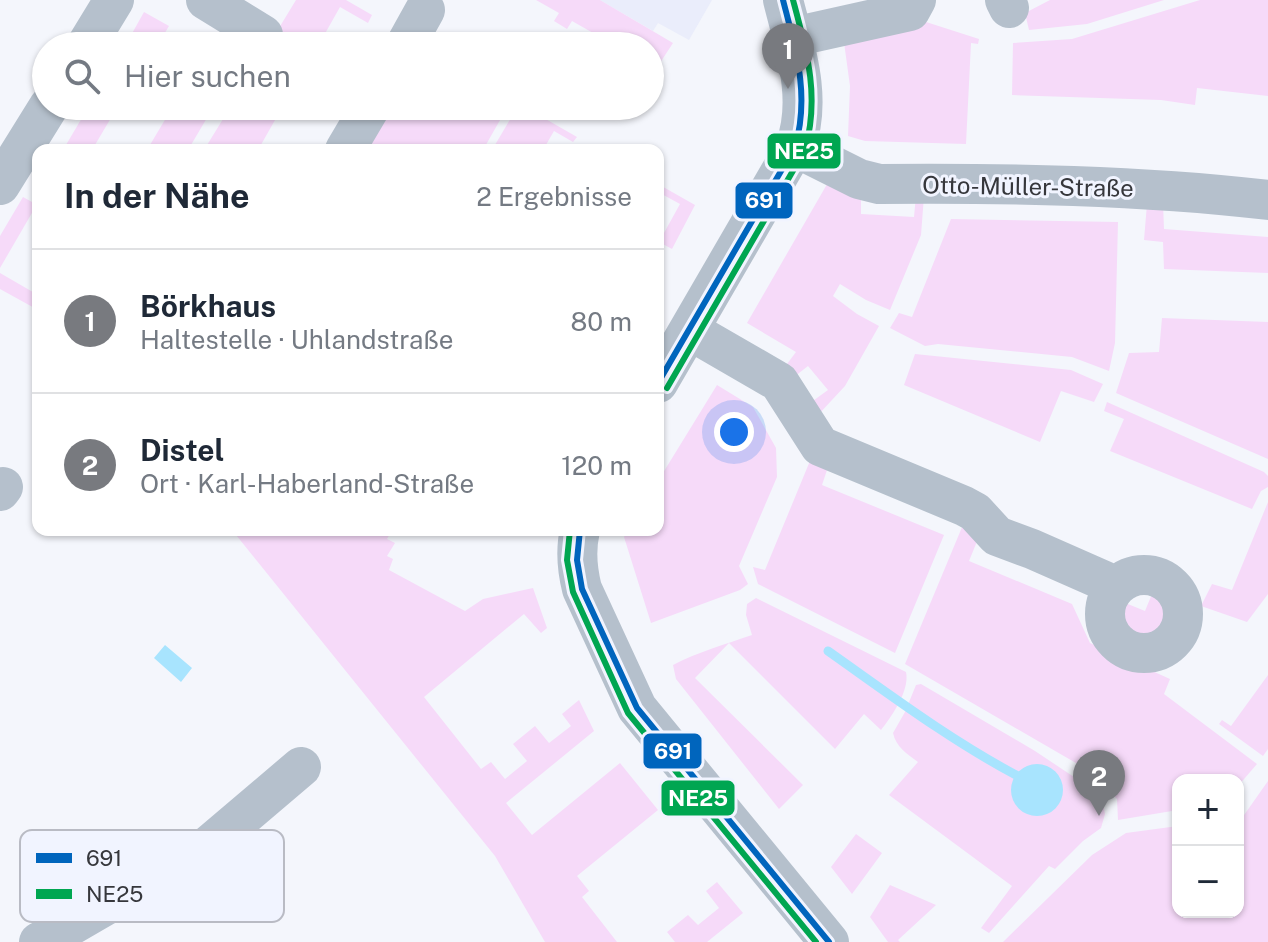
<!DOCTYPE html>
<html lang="de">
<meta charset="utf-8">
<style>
:root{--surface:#fff;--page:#f2f2f3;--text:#1f2937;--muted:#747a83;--line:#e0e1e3;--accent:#787a7f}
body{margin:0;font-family:"Public Sans",sans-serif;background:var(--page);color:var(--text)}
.controls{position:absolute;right:24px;bottom:24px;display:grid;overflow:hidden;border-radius:16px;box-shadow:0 2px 6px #0004}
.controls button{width:72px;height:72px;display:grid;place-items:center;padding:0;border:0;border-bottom:2px solid var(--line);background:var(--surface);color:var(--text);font:40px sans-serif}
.you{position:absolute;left:734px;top:432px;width:28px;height:28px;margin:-20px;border:6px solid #fff;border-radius:50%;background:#1a73e8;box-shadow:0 0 0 12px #1a73e833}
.badge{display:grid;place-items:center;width:52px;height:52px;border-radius:50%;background:var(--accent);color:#fff;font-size:26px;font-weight:700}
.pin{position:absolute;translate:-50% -66px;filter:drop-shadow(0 2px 4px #0008)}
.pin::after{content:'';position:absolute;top:42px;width:28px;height:24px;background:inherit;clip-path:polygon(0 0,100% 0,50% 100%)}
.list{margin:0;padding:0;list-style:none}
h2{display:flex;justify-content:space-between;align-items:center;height:104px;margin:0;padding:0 32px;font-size:34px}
h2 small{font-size:26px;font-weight:400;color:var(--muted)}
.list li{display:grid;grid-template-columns:52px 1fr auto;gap:24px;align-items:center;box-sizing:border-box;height:144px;padding:0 32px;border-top:2px solid var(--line)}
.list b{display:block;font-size:30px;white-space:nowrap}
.list p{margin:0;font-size:26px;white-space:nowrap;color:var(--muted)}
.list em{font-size:26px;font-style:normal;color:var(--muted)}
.icon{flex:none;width:44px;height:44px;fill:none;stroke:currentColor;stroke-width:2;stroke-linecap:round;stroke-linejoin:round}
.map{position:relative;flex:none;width:1268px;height:942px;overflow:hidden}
.search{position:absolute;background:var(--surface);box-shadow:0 2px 6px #0004;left:32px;top:32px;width:632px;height:88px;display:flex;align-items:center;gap:20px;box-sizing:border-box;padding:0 28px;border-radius:44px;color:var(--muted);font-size:30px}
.panel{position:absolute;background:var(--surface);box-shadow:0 2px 6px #0004;left:32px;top:144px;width:632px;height:392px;border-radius:16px}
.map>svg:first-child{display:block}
</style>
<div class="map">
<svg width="1268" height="942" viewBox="0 0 1268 942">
<rect width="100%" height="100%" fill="#f4f6fc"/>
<path fill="#eaedfb" d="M600,0h112l-23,40 -31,-17 -5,8z"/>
<path fill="#f6daf9" d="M296,0h50l26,15 -4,8 -28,-16 -22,39h-50z
M536,0h64l73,43 -17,26 -6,-3v-20h-34l-44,-25 -5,8 -13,-8 5,-8z
M1050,0h114l-77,24 -58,6 -4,-17z
M1200,0h68v96l-71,-8 -2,17 -34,-5 -149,-5 1,-52 59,-4z
M144,12l25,14 -12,20h-32z
M923,21l56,18 -1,5 -7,-1 -5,101 -101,-3 -17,-5 2,-50 -7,-51z
M89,106h29l-26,44h-29z
M178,106h36l-26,44h-41l19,-32 4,2z
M231,106h52l-25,44h-54z
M386,106h122l-25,44h-123z
M518,106h5l54,31 -4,5 -19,-11 -11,19h-51z
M830,179l31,14v21l53,3 2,-22 8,1 -3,39 -31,75 -24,-10 -26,-16 -7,12 24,18 22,12 -34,60 -27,29 -8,-12 18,-13 -20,-24 -14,11 -10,-9 12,-16 -49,-29z
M658,184l37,21 -23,44 -13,-7 21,-38 -22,-12z
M38,193v13h-2l-36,62v-32l23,-39 9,5z
M1163,203l1,26 104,8v36l-104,-4 -1,-27 -19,-2 3,-36z
M951,219l167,3 -3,121 -6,28 -37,-14 -134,-13 -13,2 -35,-18 9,-15 13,4z
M0,273l38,22v15l-38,-21z
M1162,318l106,4v137l-152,-66 13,-40 30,-1z
M915,354l156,16 32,14 -9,18 -33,-11 -21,51 -136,-57z
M717,385l36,22 23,41 1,29 -38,89 9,18 -8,6 -89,33 -27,-86 4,-7h30v-49z
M1107,402l157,70 4,4v11l-7,4 -9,18 -142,-58 14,-32 -20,-8z
M812,456l17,8 -7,21 122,50 -49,118 -137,-69 -5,-17 12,3z
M1268,502v92l-21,28 -46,-16 11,-22 20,6z
M965,520l13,19 -9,22 103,43 18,39 80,36 -6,15 93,70 -19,22v-6h-60v30l-60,10 -1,-21 -29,-29 -183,-106z
M232,530h160l-5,9 8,4 -8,13 6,3 -4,11 76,41 18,-12 50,-11 14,40 -6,5 -17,-19 -100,83 57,72 10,-7 14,17 22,-18 -14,-17 22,-18 14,17 22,-17 -9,-12 17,-14 15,31 -88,72 26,32 88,-72 38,47 -81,66 12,15 -7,6 35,45h-72l-50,-86z
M1152,594l9,4 9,8c1,12 -4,26 -12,35l-9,1 -29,-14 -10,-23 8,-5 27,11z
M756,598l150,74c4,18 -14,44 -25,58l-17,-16 -29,35 -106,-106 -34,35 108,107 -24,24 -103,-130 -3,-14c25,-13 53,-21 79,-30l-6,-20 1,-11z
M1268,675v74l-5,7 -44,-32 3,-4 9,6z
M921,684l114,67 48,32 19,17 3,14 -4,14 -18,13 -28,28 -6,-3 -60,67 -8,-5 31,-42 -123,-91 29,-33c-11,-8 -22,-15 -25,-29l12,-21 11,-27z
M1268,781v161h-265l89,-87 34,-22 52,-7v86h60v-94h4z
M856,834l26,19 -30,41 -21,-27z
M717,882l26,31 -36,29h-32l-8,-10 21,-17 10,10 21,-17 -13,-17z
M890,885l46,20 -38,35 2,2h-12l-18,-25z"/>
<path fill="#a8e4fe" d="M165,645l27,23 -11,14 -27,-24z
M1011 790a26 26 0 1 1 52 0a26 26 0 1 1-52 0Z"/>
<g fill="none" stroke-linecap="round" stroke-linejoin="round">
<path stroke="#a8e4fe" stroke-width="9" d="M828,651c61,43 122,89 188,124"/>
<path stroke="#b5c0cc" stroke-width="40" d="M206,0l57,35
M1005,0l4,8
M793,37l117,-26 6,-11
M86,46l28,-46
M405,46l20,-36
M795,147l64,32 20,5c129,-1 260,1 389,16
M345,150l26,-44
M0,185l49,-79
M689,330l90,52 41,64 144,60 11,6 22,24 35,13 84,37
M658,383l137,-236c18,-48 0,-99 -12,-147
M0,491l3,-4
M580,530c-5,21 -3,39 2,59l55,119 192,234
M1105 614a39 39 0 1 1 78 0a39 39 0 1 1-78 0Z
M39,942l31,-16 138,-80 93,-79"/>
<g stroke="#f1f4ff" stroke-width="12">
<path id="bus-1" d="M658,383l137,-236c15,-52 1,-96 -12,-147
M580,530l-3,30 5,29 55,119 192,234"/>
</g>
<g stroke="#f1f4ff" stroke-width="12">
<path id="bus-2" d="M667,388l138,-238c15,-54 2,-98 -12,-150
M570,530l-3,30 6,32 55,121 188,229"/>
</g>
<use href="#bus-1" stroke="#0065bd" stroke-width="6"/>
<use href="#bus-2" stroke="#00a651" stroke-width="6"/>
</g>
<g text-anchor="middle" stroke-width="6" stroke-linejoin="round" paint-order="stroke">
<g font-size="24" fill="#36373c" stroke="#f1f4ff">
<text transform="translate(1028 187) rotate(1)" y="8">Otto-Müller-Straße</text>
</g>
</g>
<rect x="20" y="830" width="264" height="92" rx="12" fill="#f1f4ff" stroke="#b9bbc4" stroke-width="2"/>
<rect x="36" y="853" width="36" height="10" fill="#0065bd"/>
<rect x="36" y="889" width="36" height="10" fill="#00a651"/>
<g font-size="22" fill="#36373c">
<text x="86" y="866">691</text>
<text x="86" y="902">NE25</text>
</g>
<g stroke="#f1f4ff" stroke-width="3">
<rect x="766" y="132" width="76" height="38" rx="8" fill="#00a651"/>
<rect x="734" y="181" width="60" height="39" rx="8" fill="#0065bd"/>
<rect x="642" y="732" width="61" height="38" rx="8" fill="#0065bd"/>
<rect x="660" y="779" width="76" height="38" rx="8" fill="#00a651"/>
</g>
<g font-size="22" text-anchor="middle" font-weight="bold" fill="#fff">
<text x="804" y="159">NE25</text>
<text x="764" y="208">691</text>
<text x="673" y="759">691</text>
<text x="698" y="806">NE25</text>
</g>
</svg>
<div class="controls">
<button>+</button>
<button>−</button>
</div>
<div class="you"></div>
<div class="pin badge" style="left:788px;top:89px">1</div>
<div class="pin badge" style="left:1099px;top:816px">2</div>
<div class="search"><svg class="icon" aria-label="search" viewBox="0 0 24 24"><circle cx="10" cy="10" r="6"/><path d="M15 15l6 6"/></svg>Hier suchen</div>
<section class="panel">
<h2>In der Nähe<small>2 Ergebnisse</small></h2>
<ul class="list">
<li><span class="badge">1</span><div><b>Börkhaus</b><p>Haltestelle · Uhlandstraße</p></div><em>80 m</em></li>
<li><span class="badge">2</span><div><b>Distel</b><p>Ort · Karl-Haberland-Straße</p></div><em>120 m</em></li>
</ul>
</section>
</div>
